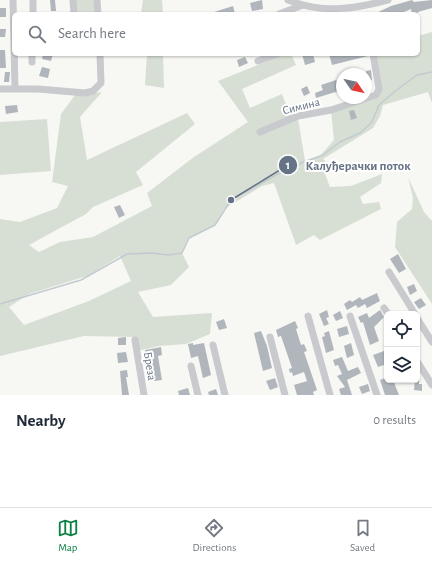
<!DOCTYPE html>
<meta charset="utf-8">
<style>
:root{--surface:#fff;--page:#f6f6f7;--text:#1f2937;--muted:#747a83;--line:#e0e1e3;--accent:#0b8043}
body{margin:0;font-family:"Alegreya Sans",sans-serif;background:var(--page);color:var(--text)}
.controls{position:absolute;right:12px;bottom:12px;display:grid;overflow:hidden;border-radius:6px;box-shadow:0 1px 3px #0004}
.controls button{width:36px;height:36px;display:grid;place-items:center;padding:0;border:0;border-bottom:1px solid var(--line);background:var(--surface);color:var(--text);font:20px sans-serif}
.compass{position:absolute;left:336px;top:68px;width:36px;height:36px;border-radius:50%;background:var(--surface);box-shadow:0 1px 3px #0004;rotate:124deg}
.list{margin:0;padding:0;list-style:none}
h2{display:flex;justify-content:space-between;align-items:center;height:52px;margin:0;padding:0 16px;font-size:17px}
h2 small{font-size:13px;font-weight:400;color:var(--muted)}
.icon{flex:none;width:22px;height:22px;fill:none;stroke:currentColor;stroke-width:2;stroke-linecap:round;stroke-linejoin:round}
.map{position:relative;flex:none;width:432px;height:395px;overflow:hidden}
.search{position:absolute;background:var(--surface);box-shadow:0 1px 3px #0004;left:12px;right:12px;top:12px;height:44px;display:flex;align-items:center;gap:10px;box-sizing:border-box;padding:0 14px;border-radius:6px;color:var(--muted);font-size:15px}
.sheet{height:112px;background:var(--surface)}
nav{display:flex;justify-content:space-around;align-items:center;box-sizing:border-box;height:56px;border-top:1px solid var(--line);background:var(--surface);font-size:11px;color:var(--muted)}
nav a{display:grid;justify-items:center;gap:2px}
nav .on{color:var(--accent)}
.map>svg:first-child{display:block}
</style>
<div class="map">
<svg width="432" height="395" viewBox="0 0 432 395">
<rect width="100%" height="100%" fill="#f7f7f4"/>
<path fill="#d7dfd5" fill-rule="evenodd" d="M73,0h24l1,14h-24z
M143,0h19l1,14h-22z
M432,32v71l-4,-11 -45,13 -3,11 -7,12 -50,31 4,4 -2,11 5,13 21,-1 31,-12 -1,9 -21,14 3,7 16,-2 2,7 -61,31 -6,-5 -18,10 -22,-62 -12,3 -38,23 -9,16 -26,13 -7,15 7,14 -18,18 -33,7 15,25 59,-4 -2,21 -24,10 -27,2 -22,5 -2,-14 -51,-1 -84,20v-137l20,3 37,-14 11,-22 -16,-4 9,-68 14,-19 27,-3 -22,25 7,43 100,-47 8,11 -59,48 7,13 -50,22 -7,7 -57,31 10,7 21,-10 33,-5 59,-31 -5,-13 47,-36 54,-35 -30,-41 67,-27h6l5,11 -54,24 8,19 32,-14 4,10 10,2 9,55 14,-4 15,-17 -3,-30 45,-15 2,-10 -5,-31h45v-18zM120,256l11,25 -42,20 -65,24 -15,-18 20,-13 58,-18z
M147,54h16l1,34 -19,-3z
M47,119l4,52 -51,4v-53z
M408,177l16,35 8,9v83l-37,-57 2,-25 15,-13 1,-11z"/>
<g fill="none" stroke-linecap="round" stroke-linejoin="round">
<path stroke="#c2cad0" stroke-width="1.5" d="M0,304l81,-24 46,-26 25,-1 17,2 13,-2 7,-15 26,-13 16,-25 47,-26 12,-3 11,-8 22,-8 17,-13 20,-9 12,-11 7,-17 15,-13 23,-17 15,-3"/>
</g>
<path fill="#b0b6bc" d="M50,0h5l1,11h-5z
M262,0l1,9 -11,2 -2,-8z
M412,0l2,2 18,-2v8l-14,4v2h-6l-1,-5 -12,5h-25l17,-8z
M233,6l2,8h-21v-2z
M0,8h6v9h-6z
M0,29h6l-1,8h-5z
M0,50h5l1,18h-6z
M43,54h10l-2,7 -9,-2z
M302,54h11l2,8 -10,3z
M329,54h39v2l-36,9z
M245,57l3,6 -9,4 -2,-7z
M42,67l8,2 -2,9 -9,-2z
M371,70l1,10 -6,2v-11z
M5,72h5l-1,10h-5z
M336,80l1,2 5,-1v9l-26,8 -1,-5 8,-3 -2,-5z
M307,86l3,7 -6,3 -3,-7z
M17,105l1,7 -12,2 -1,-8z
M354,110l3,8 -6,2 -2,-9z
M120,205l5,10 -6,3 -5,-11z
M398,254l8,15 -7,4 -9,-14z
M414,284l3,7 -7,4 -3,-8z
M377,293l3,8 -13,7 -2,-4 -7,4 -2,-3 -9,5 -3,-6 6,-4 2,2 8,-5 2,3z
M421,298l5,7 -7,4 -5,-7z
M327,310l2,7 -3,1 3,6 -5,2 -5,-12z
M380,310l4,7 -10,10 5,14 -9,4 -7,-23 -2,1 -3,-6 9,-4 2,5z
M340,311l3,7 -7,3 -3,-6z
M224,319l3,9 -8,2 -3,-8z
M295,321l3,7 -2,1 5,16 3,-1 3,7 -3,1 13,38 -4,2 1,3h-17l-3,-10 13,-4 -3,-9 -11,4 -1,-4 -2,1 -1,-4 3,-1 -11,-32 -3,1 -2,-7z
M347,326l2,8 -10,3 -2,-8z
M261,331l6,15 5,22 -9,3 -9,-38z
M329,331l5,19 -8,3 -4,-16 3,-1 -1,-3z
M126,337v8h-8v-7z
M193,343v2l11,-2 7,32 -8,3 -5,-22 -7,2 -3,-14z
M351,343l3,12 -7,3 -3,-12z
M161,347l1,8 -4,1 4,24 -8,1 -3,-23h-4l-2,-8z
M384,351l3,13 -9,3 -5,-12z
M126,352l2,10 -10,1 -1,-10z
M342,357l6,14 10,-4 3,6 -14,7 5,15h-11l-2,-6 6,-2 -8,-11 5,-2 -4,-9 -3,1 -2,-6z
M127,370l1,7h-2l3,18h-7l-2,-24z
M387,377v3h6l6,15h-14l-5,-15z
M275,378l3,9 -8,3 -4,-9z
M415,380h4v4h3v7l-8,-1z
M368,384l2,7 -8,3 -3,-7z
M188,388l2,7h-11l-1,-4z
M216,389l2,6h-9l-1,-3z"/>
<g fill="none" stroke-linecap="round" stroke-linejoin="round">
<path stroke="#c8cace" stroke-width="7" d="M13,0l2,88
M33,0v14
M73,0l1,14
M97,0l1,14
M288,0c34,14 66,9 100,0
M279,14l24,-9
M258,61l19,-7
M32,62v-8
M0,89h38l47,4 8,-2 8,-8 -1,-29
M260,132l38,-16 33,-6 45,-15 3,-6 -6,-35
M389,272l26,42
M384,308l4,6
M308,316l22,79
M350,316l27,79
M417,318l15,24
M270,337l15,58
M135,340l9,55
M213,345l12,50
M417,361l15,24
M191,366l7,29"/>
</g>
<g text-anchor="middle" stroke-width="4" stroke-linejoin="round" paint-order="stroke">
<g font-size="12" fill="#667285" stroke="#fff">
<text transform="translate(301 106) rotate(-14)" y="4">Симина</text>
<text transform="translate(150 366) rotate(81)" y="4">Бреза</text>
</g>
</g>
<path fill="none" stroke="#667285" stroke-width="1.5" d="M231 200L288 165"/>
<g fill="#667285" stroke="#fff" stroke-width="1.5">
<circle cx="231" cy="200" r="4"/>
<circle cx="288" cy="165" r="10"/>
</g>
<g font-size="12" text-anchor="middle" font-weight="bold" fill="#fff">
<text x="288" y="169">1</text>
</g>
<g font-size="13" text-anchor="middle" font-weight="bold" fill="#667285" stroke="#fff" stroke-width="4" stroke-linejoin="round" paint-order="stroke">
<text x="358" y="170">Калуђерачки поток</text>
</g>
</svg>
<div class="controls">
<button><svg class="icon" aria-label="locate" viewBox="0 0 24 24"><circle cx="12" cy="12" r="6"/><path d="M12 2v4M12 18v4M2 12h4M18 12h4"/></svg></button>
<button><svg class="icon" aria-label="layers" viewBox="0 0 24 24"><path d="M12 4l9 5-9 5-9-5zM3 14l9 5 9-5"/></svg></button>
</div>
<svg class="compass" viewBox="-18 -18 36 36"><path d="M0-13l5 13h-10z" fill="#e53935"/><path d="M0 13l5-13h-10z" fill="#747a83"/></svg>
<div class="search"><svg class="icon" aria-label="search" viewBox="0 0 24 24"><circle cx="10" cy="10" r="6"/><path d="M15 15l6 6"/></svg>Search here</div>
</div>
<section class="sheet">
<h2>Nearby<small>0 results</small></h2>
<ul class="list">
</ul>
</section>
<nav>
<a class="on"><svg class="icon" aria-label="map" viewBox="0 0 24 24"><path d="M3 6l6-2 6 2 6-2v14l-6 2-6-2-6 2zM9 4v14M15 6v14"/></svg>Map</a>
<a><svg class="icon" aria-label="directions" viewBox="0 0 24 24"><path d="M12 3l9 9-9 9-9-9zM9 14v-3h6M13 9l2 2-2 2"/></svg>Directions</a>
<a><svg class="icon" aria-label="saved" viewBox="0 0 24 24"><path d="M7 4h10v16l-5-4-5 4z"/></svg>Saved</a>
</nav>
